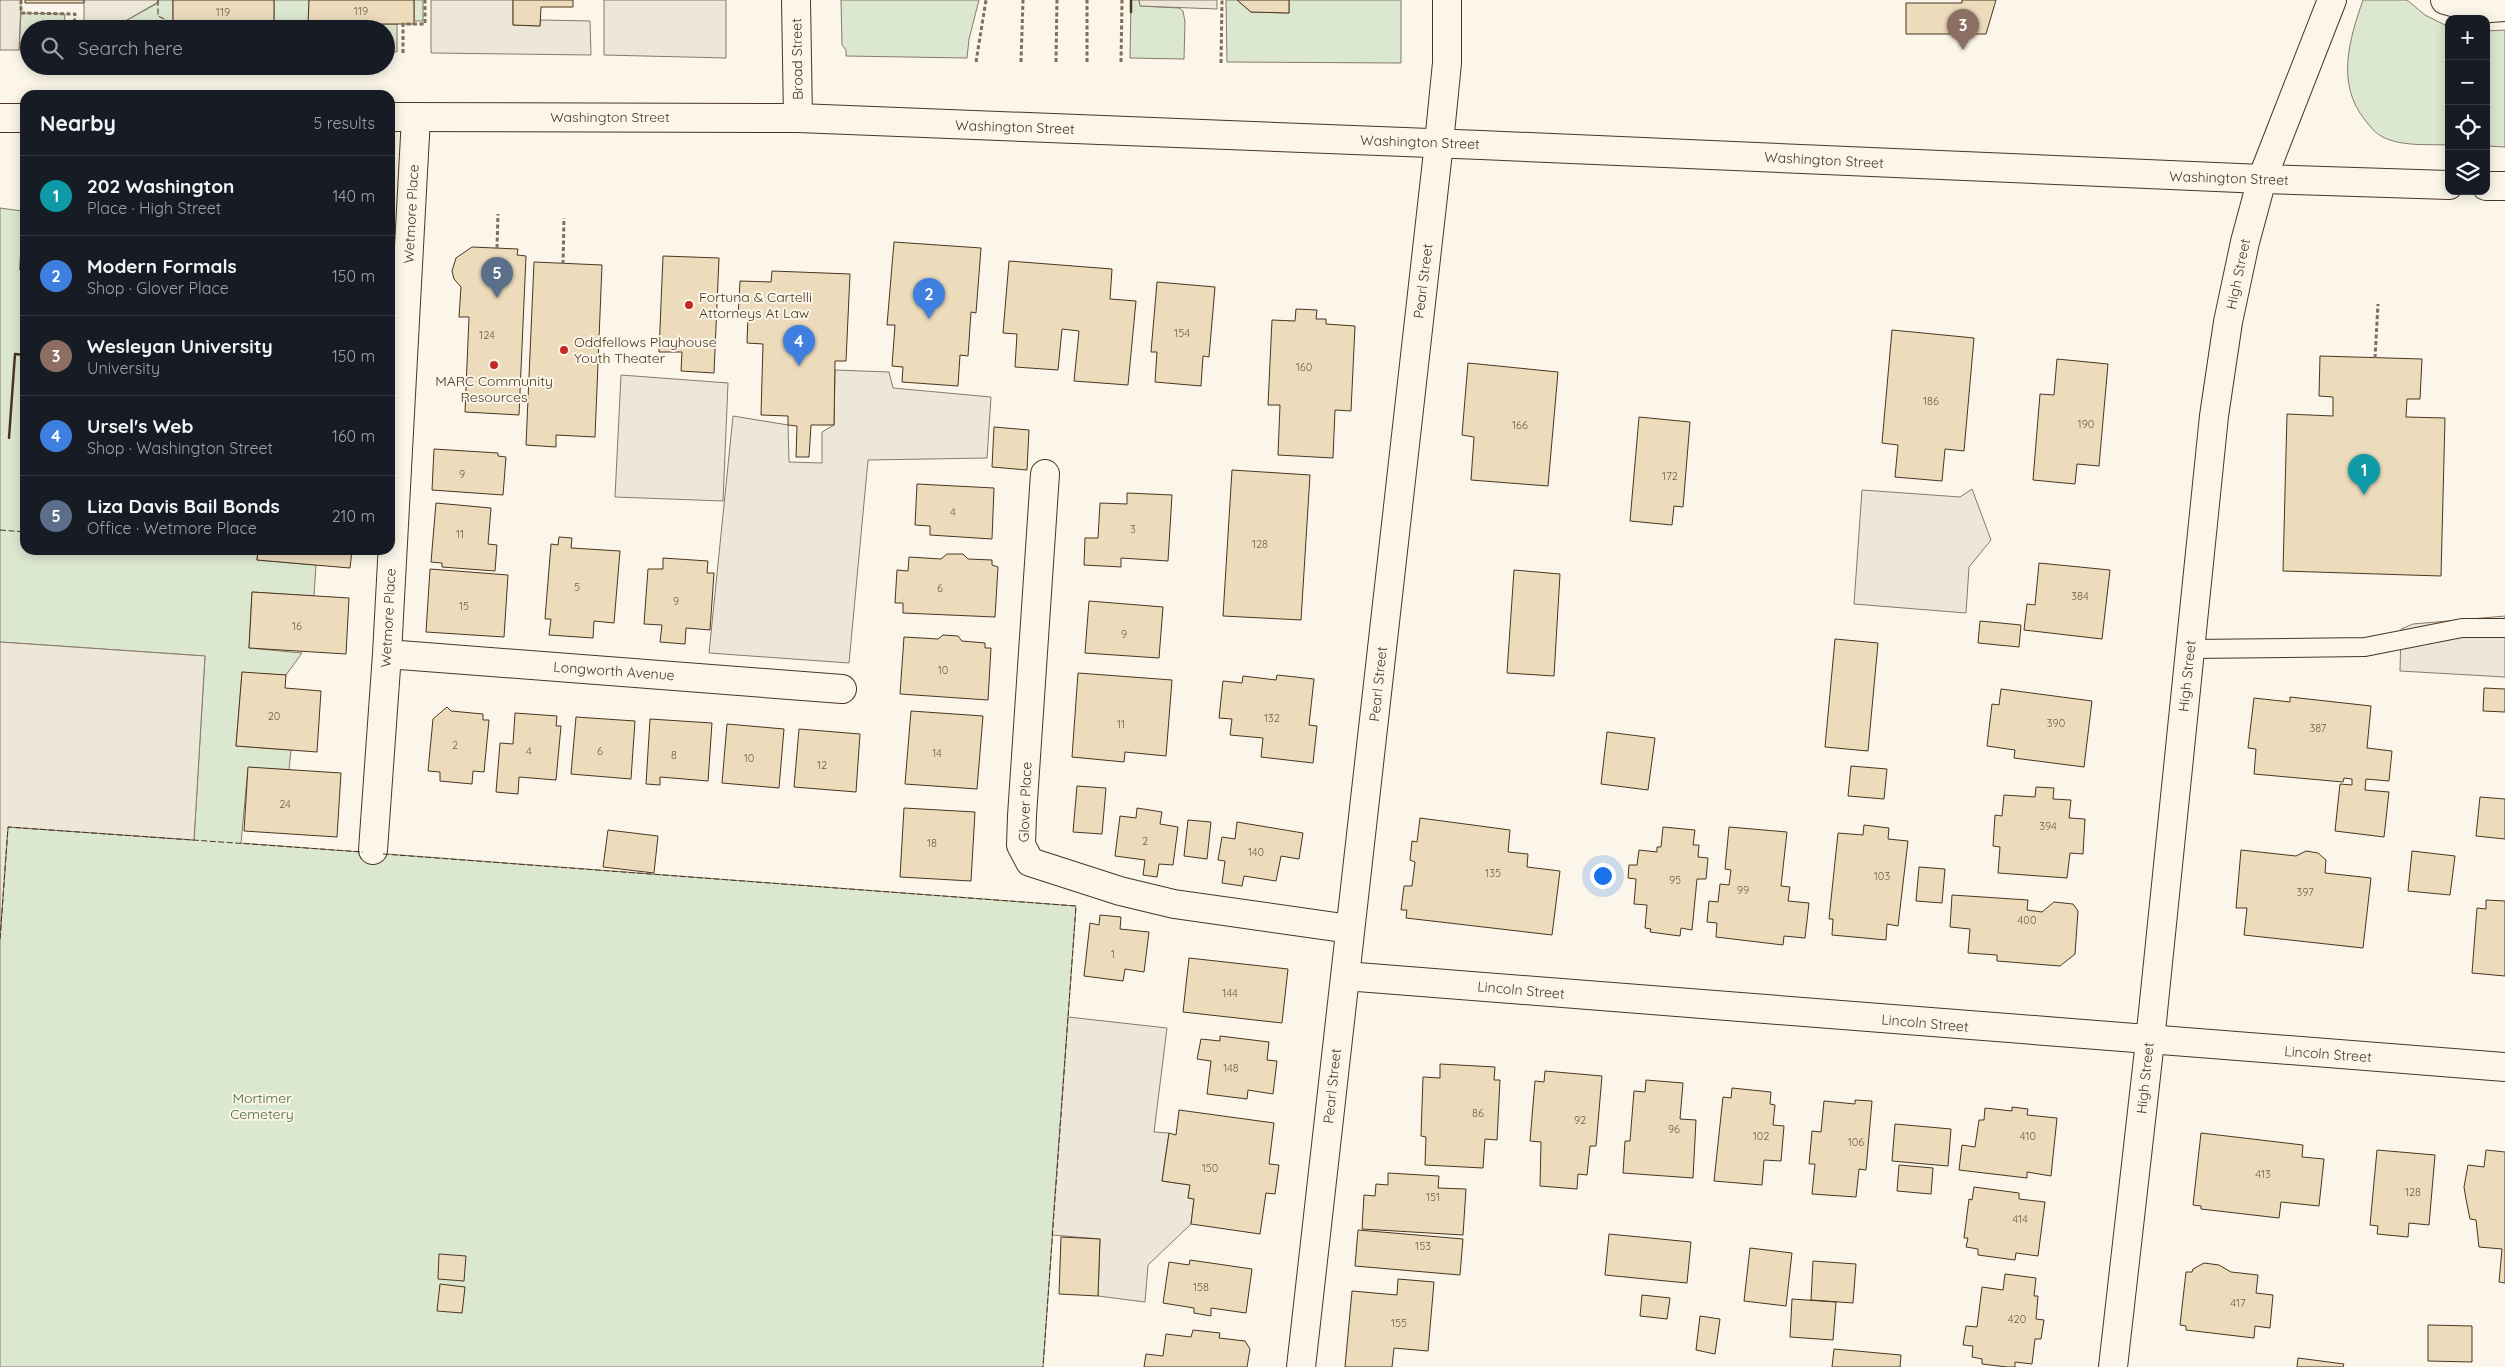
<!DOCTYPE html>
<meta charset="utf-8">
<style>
:root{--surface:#171b24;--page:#242831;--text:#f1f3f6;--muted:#9ea1a6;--line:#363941;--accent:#ea580c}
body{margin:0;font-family:Quicksand,sans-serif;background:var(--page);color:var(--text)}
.controls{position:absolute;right:15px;top:15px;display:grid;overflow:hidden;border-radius:10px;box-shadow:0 2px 12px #0003}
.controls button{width:45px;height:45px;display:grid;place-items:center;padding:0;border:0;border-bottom:1px solid var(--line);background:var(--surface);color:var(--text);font:25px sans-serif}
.you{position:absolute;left:1602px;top:875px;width:18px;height:18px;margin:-12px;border:4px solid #fff;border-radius:50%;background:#1a73e8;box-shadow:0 0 0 8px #1a73e833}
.badge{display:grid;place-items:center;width:32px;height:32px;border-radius:50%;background:var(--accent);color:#fff;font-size:16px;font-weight:700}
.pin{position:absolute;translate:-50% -41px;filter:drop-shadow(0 1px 2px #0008)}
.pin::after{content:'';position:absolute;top:26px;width:18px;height:15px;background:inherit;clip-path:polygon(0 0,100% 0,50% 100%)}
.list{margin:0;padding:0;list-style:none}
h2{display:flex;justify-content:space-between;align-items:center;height:65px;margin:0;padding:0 20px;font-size:21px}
h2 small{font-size:16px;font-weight:400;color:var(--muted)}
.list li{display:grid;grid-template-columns:32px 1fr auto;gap:15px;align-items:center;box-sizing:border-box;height:80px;padding:0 20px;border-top:1px solid var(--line)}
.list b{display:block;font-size:19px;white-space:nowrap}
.list p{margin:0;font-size:16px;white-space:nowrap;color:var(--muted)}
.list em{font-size:16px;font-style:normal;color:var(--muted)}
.icon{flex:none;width:28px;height:28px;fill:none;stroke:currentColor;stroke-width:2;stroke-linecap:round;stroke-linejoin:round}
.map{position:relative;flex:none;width:2505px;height:1367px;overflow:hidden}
.search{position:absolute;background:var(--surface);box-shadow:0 2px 12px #0003;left:20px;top:20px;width:375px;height:55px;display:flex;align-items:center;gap:12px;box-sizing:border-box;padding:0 18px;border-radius:28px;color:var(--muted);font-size:19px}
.panel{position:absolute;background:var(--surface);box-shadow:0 2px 12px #0003;left:20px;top:90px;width:375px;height:465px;border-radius:15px}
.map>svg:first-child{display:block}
</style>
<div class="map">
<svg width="2505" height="1367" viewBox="0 0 2505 1367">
<rect width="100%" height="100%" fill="#fbf6e9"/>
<path fill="#dce7d0" stroke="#887966" d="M158,0h15v26h101v-26h35v24h88v28l-11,-1v-22h-266v-5l38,-21z
M414,0h9v21h-9z
M841,0h138l-10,39 -2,19 -121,-2v-6l-4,-5z
M1131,0h8l1,6 39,2 4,3 2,11 -1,37 -54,-1z
M1226,0h11l14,12 38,1v-13h112v63l-174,-1z
M2363,0h44l18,15 24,12v118c-21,-1 -49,2 -68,-9 -6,-3 -12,-11 -16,-16 -29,-36 -16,-80 -2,-120z
M21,13l44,1 -1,15h-35v21h-10z
M2505,30v117l-19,-1v-115z
M0,208l22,3 -2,59 5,1v279h233l-1,10 59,5 -2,31 -62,-4 -3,56 53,5 -16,22 -44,-2 -6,73 55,4 -2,20 -41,-2 -7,75 835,63 -33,461h-1043v-428l8,-112 186,13 11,-184 -205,-14z"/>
<path fill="#ede7d9" stroke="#887966" d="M0,0h21l-2,50h-19z
M84,0h74v2l-38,22v5h-36z
M431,0h82v25l27,1 1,-6 49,1 1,34 -160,-2z
M604,0h122v58l-122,-3z
M1139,0h78v9l-77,-3z
M835,370l54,2 4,16 98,9 -4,61 -119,2 -19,203 -140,-10 24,-237 55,9 1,37 33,1v-31l12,-7z
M621,375l107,8 -5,118 -108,-4z
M1972,489l19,51 -22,27 -3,46 -112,-9 8,-114 98,7z
M2505,616v61l-105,-6 1,-42 12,-5z
M0,642l205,14 -11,184 -186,-13 -8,112z
M1068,1017l99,11 -13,104 15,1 -7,48 28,4 -2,13 6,1 -3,25 -43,41 -3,37 -47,-6 2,-57 -48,-4z"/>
<path fill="#ecdcbc" stroke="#4a3520" d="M25,0h59v3h-59z
M173,0h101v26h-101z
M309,0h105v24h-106z
M513,0h60v7h-32l-1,19 -27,-1z
M1237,0h52v13l-38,-1z
M1962,0h34l-10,34h-80v-31h56z
M22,211h3v60l-5,-1z
M894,242l87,6 -5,65 -5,-1 -3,44 -8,-1 -2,31 -56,-4 1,-15 -11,-1 3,-41h-8z
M472,247l46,2 -1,6 9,1 -7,159 -54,-3 4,-95h-10l2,-30 -7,-8 -2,-8 4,-13z
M663,256l56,2 -5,115 -33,-2 1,-19h-23z
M1009,261l103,8 -2,30 26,2 -8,84 -54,-4 5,-50 -17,-2 -4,41 -43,-3 2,-33 -14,-1z
M534,262l68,3 -7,172 -39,-2v12l-30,-2z
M772,271l78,3 -4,87h-11l-1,64h-23l-2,32h-13l1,-31 -9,-1v-9l-27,-1 2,-71 -16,-1 1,-26h-10l2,-36 31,1z
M1157,282l58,5 -6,70 -6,-1 -2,30 -46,-4 2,-30h-6z
M1296,309l21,1 -1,9h10v5l29,2 -4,85 -16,-1 -2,48 -55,-3 2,-50h-12l4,-85 23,1z
M1892,330l82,8 -10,113 -19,-2 -3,32 -47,-4 3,-32 -16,-2z
M2320,356l102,3 -2,40h-13l-1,18 39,1 -4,158 -158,-5 4,-157 46,2v-19l-14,-1z
M2057,359l51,5 -9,102 -22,-2 -2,20 -42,-4 7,-86 14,1z
M1468,363l90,9 -10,114 -77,-6 3,-43 -12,-2z
M1639,417l51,5 -7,85 -9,-1 -2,19 -42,-4z
M994,427l35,3 -2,40 -35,-3z
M434,449l64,4v3l8,1 -3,38 -71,-5z
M1232,470l78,5 -9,145 -78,-4z
M917,484l77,4 -2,51 -62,-4v-9l-15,-1z
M1127,493l45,2 -4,66 -47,-3v9l-37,-2 1,-27h13l2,-35 27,1z
M436,503l55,5 -3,36 9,1 -2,26 -53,-4v-4l-11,-1z
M559,537l13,1 -1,10 49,3 -6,72 -20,-2 -1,17 -44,-3 2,-16h-6l6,-75 7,1z
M258,550h94l-2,18 -93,-8z
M947,554h16l5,5 24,1v5l6,2 -3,50 -92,-4v-10h-8l2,-33 11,1 1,-14 32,2z
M663,558l45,3 -1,12h7l-4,57 -24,-2 -1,16 -25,-2 2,-17 -18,-1 4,-55h15z
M2039,563l71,7 -8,69 -78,-9 3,-26 8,1z
M430,569l78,6 -4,62 -78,-5z
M1514,570l46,4 -6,102 -47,-3z
M252,592l97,6 -3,56 -97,-6z
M1089,601l74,6 -4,51 -74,-5z
M1980,621l41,4 -2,22 -41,-4z
M943,635l15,1 4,5 23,2v5h6l-3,52 -88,-6 4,-57 34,2z
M1835,639l43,4 -10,108 -43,-4z
M242,672l44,3 -1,13 36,3 -4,61 -81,-6z
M1078,673l94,7 -6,76 -41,-4 -1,10 -52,-5z
M1277,675l37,4 -5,46 8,1 -4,37 -52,-6 2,-19 -33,-3 2,-16 -13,-1 4,-37 19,2 1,-7 33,4z
M2484,688l21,1v23l-22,-1z
M2001,689l91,12 -8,66 -70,-9 1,-8 -28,-4 5,-42 7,1z
M2290,697l81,9 -4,42 25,3 -3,30 -23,-2 -1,11 24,2 -5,45 -49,-6 5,-47 12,1v-6l-8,-1 -1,4 -89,-8 2,-25 -8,-1 6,-50 36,4z
M447,707l4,4 32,3v6h6l-5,52 -11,-1 -1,13 -32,-3v-9l-12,-1 5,-52z
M911,711l72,5 -6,73 -72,-5z
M515,713l42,3 -1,10h5l-5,54 -37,-3 -1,17 -22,-2 4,-49 13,1z
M576,717l59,4 -4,58 -60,-5z
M650,719l62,4 -4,58 -48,-4v8l-14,-1z
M727,724l57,5 -5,59 -57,-5z
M799,729l61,5 -4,58 -62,-5z
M1607,732l48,6 -7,52 -47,-6z
M1851,766l36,3 -3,30 -36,-3z
M248,767l93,6 -4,64 -93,-6z
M1077,786l29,2 -4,46 -29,-2z
M2036,787l18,1 -1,11 18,1 -2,18 16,1 -2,35 -13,-1 -3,25 -69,-5 2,-26 -7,-1 2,-31 7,1 2,-21 31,2z
M2480,797l25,2v40l-29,-3z
M904,808l71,4 -4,69 -71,-4z
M1137,808l25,4 -2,12 18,3 -5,38 -14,-1 -2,13 -14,-2 2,-15 -30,-4 5,-40 16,2z
M1420,818l90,12 -2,22 20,2 -1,13 33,4 -8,64 -146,-17 1,-8h-6l3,-24h8l3,-24 -5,-2 2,-19 5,1z
M1188,820l23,2 -4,37 -23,-3z
M1237,822l66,11 -4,26 -18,-3 -5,25 -32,-5 -2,10 -20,-3 3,-22 -7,-1 4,-23 13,2z
M1864,825l25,3 -1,11 20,2 -10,85 -11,-2 -1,16 -54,-5 1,-16h-4l9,-86 25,2z
M1663,827l32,3 -2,15h6l-1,12 10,1 -2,21h-9l-5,51 -11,-2 -1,8 -30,-4 1,-3 -6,-1 2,-23 -13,-1 2,-25 -8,-1 1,-13h8l2,-15 18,2v-5h4z
M1729,827l58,5 -6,54 9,1 -2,14 21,2 -4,35 -21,-2 -1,9 -67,-8 1,-14 -10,-1 2,-21 9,1 2,-18 9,1 2,-15 -6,-1z
M608,830l50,6 -4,37 -51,-6z
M2241,850l55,6 10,-5 12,2 8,7 -1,13 46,5 -8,70 -119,-13 3,-27h-11z
M2412,851l43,5 -5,39 -42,-4z
M1919,867l26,2 -3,34 -26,-2z
M1952,895l76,5 -1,10 15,2 12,-10 19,2 5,7 -3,43 -15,12 -63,-5v-6l-29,-2 2,-24 -20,-2z
M2486,900l19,1v75l-33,-3 5,-65 9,1z
M1100,915l21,2 -1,12 29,3 -5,40 -19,-3 -2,12 -39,-5 6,-53 9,2z
M1189,958l99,11 -6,54 -99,-11z
M1220,1036l49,6 -2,18 10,1 -4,33 -25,-4 -1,9 -40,-5 4,-33 -14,-2 4,-20 19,2z
M1440,1064l55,3 -1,13h6l-3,60 -12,-1 -2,29 -58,-3 1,-28 -5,-1 2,-59 17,1z
M1545,1071l57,5 -6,70h-6l-3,29 -9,-1 -1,15 -37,-3 1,-44 -11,-1 5,-60 9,1z
M1646,1080l37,3 -3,36 16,1 -3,58 -70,-5 2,-32h5l4,-50 11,1z
M1732,1088l39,4 -1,12 5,1 -2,20 11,1 -3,35 -17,-1 -2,25 -48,-4 9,-84 8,1z
M1855,1100l17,1 -6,69 -7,-1 -3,28 -44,-3 3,-30h-6l3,-33 9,1 3,-31 31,3z
M2012,1107l16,2 -1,6 30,3 -6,58 -24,-4v6l-68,-8 3,-25 13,2 4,-27h5l1,-12 27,3z
M1179,1110l95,13 -5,41 10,1 -4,29 -9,-1 -6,41 -69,-10 3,-25 -6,-1 2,-13 -28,-4 7,-48 7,2z
M1895,1124l56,5 -3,37 -56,-5z
M2201,1133l102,12 -1,12 22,2 -5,47 -38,-4 -2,16 -78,-9v-3l-8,-1z
M2377,1150l58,5 -6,70 -20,-2 -1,14 -31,-3 1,-8 -8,-1z
M2486,1150l19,2v131l-6,-1 3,-33 -23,-2 -3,-27 -6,-1 -4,-20 -2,-12 4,-22 16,2z
M1899,1165l34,3 -2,26 -34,-3z
M1388,1173l51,3 -1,12 28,1 -3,46 -101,-6 2,-34 11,1 1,-12 12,1z
M1974,1187l45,6v6l26,3 -7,54 -22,-3 -1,7 -37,-5v-6l-12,-2 2,-9h-4l5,-39 3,1z
M1358,1230l105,9 -3,36 -105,-9z
M1609,1234l82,8 -4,41 -82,-8z
M1061,1237l39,2 -2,57 -39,-2z
M1750,1248l42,5 -6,53 -42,-5z
M439,1254l27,2 -2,25 -26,-2z
M1190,1260l62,9 -6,44 -35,-5v8l-17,-3v-5l-31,-5 6,-41 20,3z
M1813,1261l43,3 -3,39 -42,-3z
M2204,1263l15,2 12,7 27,3 -2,18 17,2 -3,33 -15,-2 -1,12 -68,-8v-4l-6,-1 6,-53h6l1,-3z
M2005,1274l31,4 -2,18h4l-2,23 8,1 -3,19h-6l-3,25 -17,-2v5h-8l-25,-3v-5l-10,-2 1,-11 -10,-1 3,-19 11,1 5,-40 21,3z
M1398,1279l36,3 -6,69 -34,-3 -2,19h-47l7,-76 45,4z
M440,1284l25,3 -3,26 -25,-2z
M1642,1295l28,3 -3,21 -27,-3z
M1792,1299l44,3 -3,38 -43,-3z
M1700,1316l20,3 -5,35 -19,-4z
M2428,1325l44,1v36l-44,-1z
M1193,1330l27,3 -1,5 26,3 5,8 -3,18h-103l2,-13 17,2 3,-22 25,3z
M1834,1349l67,6 -1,12h-68z
M2298,1358l46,6 -1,3h-46z"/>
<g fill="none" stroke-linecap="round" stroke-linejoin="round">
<g stroke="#4a3520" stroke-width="20">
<path id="service" d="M2190,649l175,-2 97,-19h43"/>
</g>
<g stroke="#4a3520" stroke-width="30">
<path id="minor" d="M796,0l2,118
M2445,0l33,9 27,-2
M1045,474l-23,342 -1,29 9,17 90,29 54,13 176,25
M387,654l455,35
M373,850l14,-196 29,-537
M1345,976l1160,91
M1301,1367l138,-1224 8,-80v-63"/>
</g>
<g stroke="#4a3520" stroke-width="30">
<path id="tertiary" d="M2113,1367l37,-326 64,-625 14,-94 17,-80 17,-63 70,-179"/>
</g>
<g stroke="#4a3520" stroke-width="30">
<path id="trunk" d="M390,117l408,1 683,27 781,34 187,6
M0,118h25
M2486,186h19"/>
</g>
<path stroke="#7f6f5c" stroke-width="3" stroke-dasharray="4 2.5" stroke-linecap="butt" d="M21,0v13l54,1 -1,15
M403,53v-29h22v-24
M976,62l10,-62
M1021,62l2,-62
M1056,62l1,-62
M1087,62v-62
M1121,62l1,-62
M1221,63l1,-63
M497,248l1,-34
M563,264l1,-46
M2375,358l3,-54"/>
<use href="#service" stroke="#fbf6e9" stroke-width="18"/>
<use href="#minor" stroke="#fbf6e9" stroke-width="28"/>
<use href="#tertiary" stroke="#fbf6e9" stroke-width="28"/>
<use href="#trunk" stroke="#fbf6e9" stroke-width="28"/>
<path stroke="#4a3520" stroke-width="1" stroke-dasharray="6 2.5" stroke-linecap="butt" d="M158,0v16l15,7
M0,530l25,2
M383,854l693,52 -33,461
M0,939l8,-112 355,25"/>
<path stroke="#4a3520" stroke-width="2.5" d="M1131,12v-12
M9,438l6,-84 10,1"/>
</g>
<g fill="#c62828" stroke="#fbf6e9" stroke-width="2">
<circle cx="689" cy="305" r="5"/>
<circle cx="564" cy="350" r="5"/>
<circle cx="494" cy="365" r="5"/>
</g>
<g text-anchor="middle" stroke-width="4" stroke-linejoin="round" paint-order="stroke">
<g font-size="11" fill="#725f47">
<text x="361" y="15">119</text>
<text x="223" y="16">119</text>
<text x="1182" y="337">154</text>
<text x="487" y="339">124</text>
<text x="1304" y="371">160</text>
<text x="1931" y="405">186</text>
<text x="2086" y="428">190</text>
<text x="1520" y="429">166</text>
<text x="462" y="478">9</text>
<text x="1670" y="480">172</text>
<text x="953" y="516">4</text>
<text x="1133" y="533">3</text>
<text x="460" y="538">11</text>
<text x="1260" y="548">128</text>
<text x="577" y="591">5</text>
<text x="940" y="592">6</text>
<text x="2080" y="600">384</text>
<text x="676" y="605">9</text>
<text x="464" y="610">15</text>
<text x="297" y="630">16</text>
<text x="1124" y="638">9</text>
<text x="943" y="674">10</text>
<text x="274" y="720">20</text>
<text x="1272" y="722">132</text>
<text x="2056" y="727">390</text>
<text x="1121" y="728">11</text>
<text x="2318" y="732">387</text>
<text x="455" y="749">2</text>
<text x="529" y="755">4</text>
<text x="600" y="755">6</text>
<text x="937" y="757">14</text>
<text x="674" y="759">8</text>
<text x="749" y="762">10</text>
<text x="822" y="769">12</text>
<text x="285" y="808">24</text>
<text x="2048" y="830">394</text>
<text x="1145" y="845">2</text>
<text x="932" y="847">18</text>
<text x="1256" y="856">140</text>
<text x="1493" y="877">135</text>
<text x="1882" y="880">103</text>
<text x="1675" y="884">95</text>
<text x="1743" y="894">99</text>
<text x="2305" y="896">397</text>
<text x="2027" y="924">400</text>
<text x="1113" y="958">1</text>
<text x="1230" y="997">144</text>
<text x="1231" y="1072">148</text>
<text x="1478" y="1117">86</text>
<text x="1580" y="1124">92</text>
<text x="1674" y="1133">96</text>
<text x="1761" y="1140">102</text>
<text x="2028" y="1140">410</text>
<text x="1856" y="1146">106</text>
<text x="1210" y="1172">150</text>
<text x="2263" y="1178">413</text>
<text x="2413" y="1196">128</text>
<text x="1433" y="1201">151</text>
<text x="2020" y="1223">414</text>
<text x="1423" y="1250">153</text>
<text x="1201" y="1291">158</text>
<text x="2238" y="1307">417</text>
<text x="2017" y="1323">420</text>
<text x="1399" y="1327">155</text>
</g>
<g font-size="14" fill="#4a3520" stroke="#fbf6e9">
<text transform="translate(797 59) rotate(-91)" y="5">Broad Street</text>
<text x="610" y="122">Washington Street</text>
<text transform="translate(1015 127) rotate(2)" y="5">Washington Street</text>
<text transform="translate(1420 142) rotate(2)" y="5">Washington Street</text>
<text transform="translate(1824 160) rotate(3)" y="5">Washington Street</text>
<text transform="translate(2229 178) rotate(2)" y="5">Washington Street</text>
<text transform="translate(411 214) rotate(-87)" y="5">Wetmore Place</text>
<text transform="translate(2238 274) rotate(-78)" y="5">High Street</text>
<text transform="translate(1423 281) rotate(-83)" y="5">Pearl Street</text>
<text transform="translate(388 618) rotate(-87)" y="5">Wetmore Place</text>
<text transform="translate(614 671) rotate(4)" y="5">Longworth Avenue</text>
<text transform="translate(2187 676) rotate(-84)" y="5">High Street</text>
<text transform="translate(1378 684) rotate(-84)" y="5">Pearl Street</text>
<text transform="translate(1025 802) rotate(-88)" y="5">Glover Place</text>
<text transform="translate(1521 990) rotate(5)" y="5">Lincoln Street</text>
<text transform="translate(1925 1023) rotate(5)" y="5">Lincoln Street</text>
<text transform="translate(2328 1054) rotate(4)" y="5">Lincoln Street</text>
<text transform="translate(2145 1078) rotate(-84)" y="5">High Street</text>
<text transform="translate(1332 1086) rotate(-84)" y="5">Pearl Street</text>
</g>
<g font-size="14" fill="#4a3520" stroke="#fbf6e9" text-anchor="start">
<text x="699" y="302">Fortuna &amp; Cartelli<tspan x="699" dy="16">Attorneys At Law</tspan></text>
<text x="574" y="347">Oddfellows Playhouse<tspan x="574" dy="16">Youth Theater</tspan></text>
<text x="494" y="386" text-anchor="middle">MARC Community<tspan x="494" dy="16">Resources</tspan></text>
</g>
<g font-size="14" fill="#436837" stroke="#fbf6e9">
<text x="262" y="1103">Mortimer<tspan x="262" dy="16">Cemetery</tspan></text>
</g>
</g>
</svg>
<div class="controls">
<button>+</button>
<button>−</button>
<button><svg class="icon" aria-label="locate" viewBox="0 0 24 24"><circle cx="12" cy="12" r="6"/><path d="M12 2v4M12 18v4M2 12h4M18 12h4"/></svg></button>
<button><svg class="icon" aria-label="layers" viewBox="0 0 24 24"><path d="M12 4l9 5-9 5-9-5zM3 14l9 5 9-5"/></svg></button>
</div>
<div class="you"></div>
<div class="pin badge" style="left:2364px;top:495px;background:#0f9aa8">1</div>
<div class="pin badge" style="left:929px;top:319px;background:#3f7fe0">2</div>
<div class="pin badge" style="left:1963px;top:50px;background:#8d6e63">3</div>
<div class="pin badge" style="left:799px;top:366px;background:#3f7fe0">4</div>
<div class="pin badge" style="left:497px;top:298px;background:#5c6f8a">5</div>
<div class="search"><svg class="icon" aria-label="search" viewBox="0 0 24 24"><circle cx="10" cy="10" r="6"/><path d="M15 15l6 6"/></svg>Search here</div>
<section class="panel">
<h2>Nearby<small>5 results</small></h2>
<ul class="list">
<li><span class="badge" style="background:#0f9aa8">1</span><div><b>202 Washington</b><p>Place · High Street</p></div><em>140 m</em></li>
<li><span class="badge" style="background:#3f7fe0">2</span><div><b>Modern Formals</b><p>Shop · Glover Place</p></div><em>150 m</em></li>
<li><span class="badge" style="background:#8d6e63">3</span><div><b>Wesleyan University</b><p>University</p></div><em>150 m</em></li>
<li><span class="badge" style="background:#3f7fe0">4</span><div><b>Ursel's Web</b><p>Shop · Washington Street</p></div><em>160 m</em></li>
<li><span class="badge" style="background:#5c6f8a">5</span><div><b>Liza Davis Bail Bonds</b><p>Office · Wetmore Place</p></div><em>210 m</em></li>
</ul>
</section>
</div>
